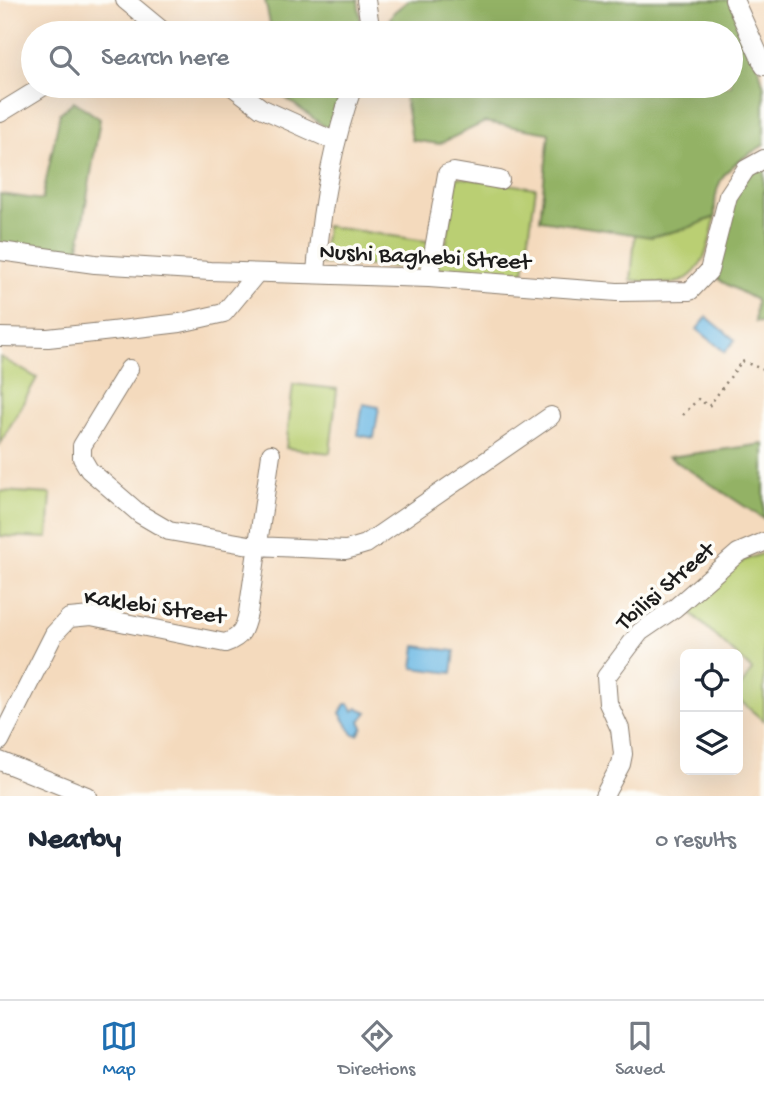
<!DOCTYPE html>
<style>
:root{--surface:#fff;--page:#f6f6f7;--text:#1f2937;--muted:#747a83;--line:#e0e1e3;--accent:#1f6fb2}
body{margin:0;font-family:"Gochi Hand",sans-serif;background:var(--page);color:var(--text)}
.controls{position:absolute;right:21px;bottom:21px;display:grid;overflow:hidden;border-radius:10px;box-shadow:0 7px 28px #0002}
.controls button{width:63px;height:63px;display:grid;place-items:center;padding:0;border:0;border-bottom:2px solid var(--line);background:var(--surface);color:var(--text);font:35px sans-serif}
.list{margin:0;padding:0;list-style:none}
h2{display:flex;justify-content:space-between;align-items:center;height:91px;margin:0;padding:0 28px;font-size:30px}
h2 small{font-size:23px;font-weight:400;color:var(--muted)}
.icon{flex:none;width:38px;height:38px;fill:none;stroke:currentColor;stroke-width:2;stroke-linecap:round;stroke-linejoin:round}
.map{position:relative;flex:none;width:764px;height:796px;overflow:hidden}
.search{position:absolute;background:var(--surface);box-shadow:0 7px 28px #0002;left:21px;right:21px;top:21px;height:77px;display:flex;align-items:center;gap:18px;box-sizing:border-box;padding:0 24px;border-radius:38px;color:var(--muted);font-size:26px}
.sheet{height:203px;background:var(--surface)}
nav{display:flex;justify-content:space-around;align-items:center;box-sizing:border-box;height:98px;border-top:2px solid var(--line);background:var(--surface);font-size:19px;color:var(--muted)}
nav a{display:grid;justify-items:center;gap:4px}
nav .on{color:var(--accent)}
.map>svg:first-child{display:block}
</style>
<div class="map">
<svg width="764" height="796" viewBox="0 0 764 796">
<rect width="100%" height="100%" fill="#fdfcf7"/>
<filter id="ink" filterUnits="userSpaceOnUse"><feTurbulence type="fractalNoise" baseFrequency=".0143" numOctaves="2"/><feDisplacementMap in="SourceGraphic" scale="14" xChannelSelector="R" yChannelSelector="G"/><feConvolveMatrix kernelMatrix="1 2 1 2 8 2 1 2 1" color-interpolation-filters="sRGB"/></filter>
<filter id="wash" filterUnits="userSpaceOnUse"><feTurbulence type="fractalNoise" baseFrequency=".00686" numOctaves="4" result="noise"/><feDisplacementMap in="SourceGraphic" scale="28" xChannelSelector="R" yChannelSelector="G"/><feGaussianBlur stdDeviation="1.57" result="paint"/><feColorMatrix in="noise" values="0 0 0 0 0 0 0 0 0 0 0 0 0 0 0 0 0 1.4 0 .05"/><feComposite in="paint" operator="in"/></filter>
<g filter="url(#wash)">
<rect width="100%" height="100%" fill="#f4dabd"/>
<path fill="#bacf73" stroke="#6b7648" stroke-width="2" d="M457,177l79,11 -12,84 -202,-8 4,-38 120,18z
M715,217c-4,23 -11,60 -40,66 -13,2 -31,-2 -44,-3l4,-46c28,4 54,-6 80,-17z
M0,357l37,21 -37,66z
M293,384l44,5 -7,64 -44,-5z
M0,491l51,3 -3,44 -48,-2z
M764,553v168l-26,-22v-8l14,-21 -65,-61 52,-47z"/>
<path fill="#93b265" stroke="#586740" stroke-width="2" d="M265,0h93l4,33h-90z
M409,0h320l26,52 9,36v57c-33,20 -52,30 -49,72l-27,11 -37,9 -111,-17 9,-87 -64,-11 -46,22 -27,-4 -9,-54h328v-53h-350l13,-21z
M269,86h75l-16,43z
M74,101l26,18 -22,134 -78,-7v-52l42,6 18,-87z
M764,159v164l-9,-1 1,-22 -34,-18 -13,-11 19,-75z
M764,444v75l-95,-62z"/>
<path fill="#6ab8e4" stroke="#436a80" stroke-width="2" d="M707,317l28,23 -10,12 -28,-23z
M363,404l16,3 -5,31 -16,-3z
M416,646l39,5 -3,22 -39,-5z
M345,704h4l5,7 4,-3 9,4 -7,9 3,6 -5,8 -5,-1 -13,-21z"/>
</g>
<g filter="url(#ink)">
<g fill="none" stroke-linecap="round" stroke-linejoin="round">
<g stroke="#887b6c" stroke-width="20">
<path id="minor" d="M125,0l40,33
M366,0l5,33
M734,0l30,66
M232,86l29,22 73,33
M0,113l44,-27
M0,251l95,13 115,7 219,7 188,14 73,-1 19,-20 19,-75 18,-27 18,-10
M316,273c5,-65 15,-125 37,-187
M429,278l18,-104 7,-2 46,8
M0,337l48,1 64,-7 68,-8 44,-10 33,-40
M129,369l-47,77v12l7,12 51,44 29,17 86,15 91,4 20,-6 185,-128
M0,741l54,-107 15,-16 22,-2 134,27c17,-6 19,-13 23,-30l23,-159
M0,761l87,35
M604,796l17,-32 2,-10 -3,-25 -12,-26 -2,-26 34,-45 35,-24 63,-55 26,-11"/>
</g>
<path stroke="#887b6c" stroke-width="2.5" stroke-dasharray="2 5" stroke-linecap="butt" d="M683,415l15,-16 11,7 33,-45 22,9"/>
<use href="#minor" stroke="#fff" stroke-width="18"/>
</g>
</g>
<g text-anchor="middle" stroke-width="7" stroke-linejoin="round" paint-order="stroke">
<g font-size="24" fill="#1c1c1c" stroke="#fdfcf7">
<text transform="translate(425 255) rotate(3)" y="8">Nushi Baghebi Street</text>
<text transform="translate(664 585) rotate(-41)" y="8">Tbilisi Street</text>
<text transform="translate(155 605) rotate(8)" y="8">Kaklebi Street</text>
</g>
</g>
</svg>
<div class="controls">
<button><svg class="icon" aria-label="locate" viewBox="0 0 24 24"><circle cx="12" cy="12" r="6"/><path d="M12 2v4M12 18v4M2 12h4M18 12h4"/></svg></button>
<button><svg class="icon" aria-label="layers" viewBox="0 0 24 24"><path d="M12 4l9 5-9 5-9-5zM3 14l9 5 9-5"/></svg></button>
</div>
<div class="search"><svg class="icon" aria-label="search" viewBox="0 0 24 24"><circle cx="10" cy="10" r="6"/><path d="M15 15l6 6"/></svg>Search here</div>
</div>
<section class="sheet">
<h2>Nearby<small>0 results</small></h2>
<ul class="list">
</ul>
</section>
<nav>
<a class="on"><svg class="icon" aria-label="map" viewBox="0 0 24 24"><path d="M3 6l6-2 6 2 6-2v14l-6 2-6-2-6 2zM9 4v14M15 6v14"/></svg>Map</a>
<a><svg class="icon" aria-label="directions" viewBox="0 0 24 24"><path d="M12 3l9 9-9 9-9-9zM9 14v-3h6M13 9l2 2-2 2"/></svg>Directions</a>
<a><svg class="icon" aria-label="saved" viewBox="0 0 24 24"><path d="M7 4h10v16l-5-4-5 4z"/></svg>Saved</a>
</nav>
